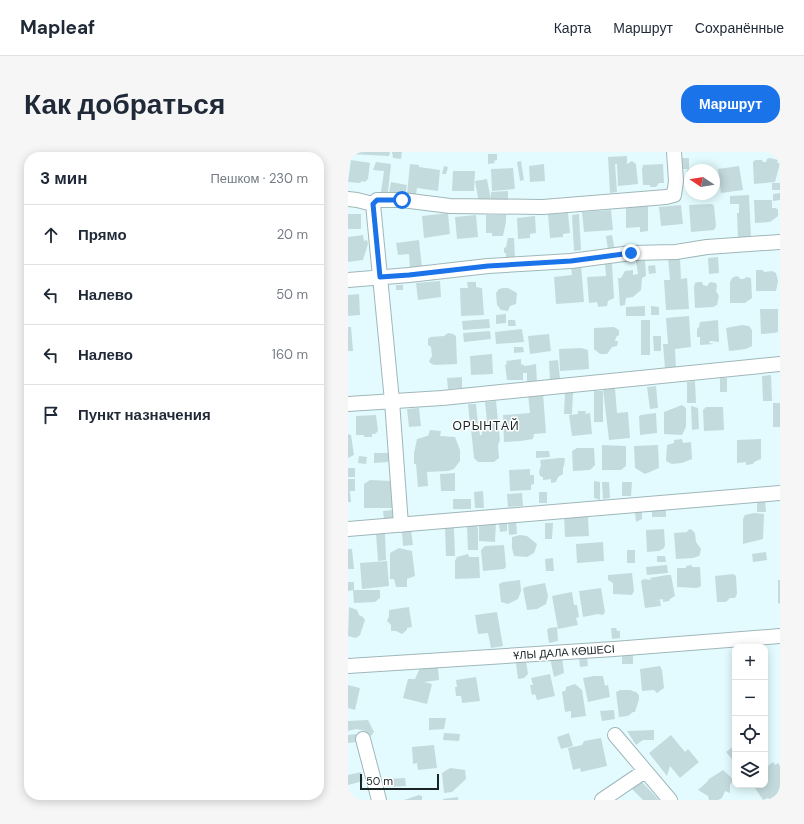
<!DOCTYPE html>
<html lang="ru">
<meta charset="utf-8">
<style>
:root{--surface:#fff;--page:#f6f6f7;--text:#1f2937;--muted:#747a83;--line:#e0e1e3;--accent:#1a73e8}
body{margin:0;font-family:"DM Sans",sans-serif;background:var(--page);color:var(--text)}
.controls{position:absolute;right:12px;bottom:12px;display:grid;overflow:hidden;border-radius:8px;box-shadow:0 2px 10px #0003}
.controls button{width:36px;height:36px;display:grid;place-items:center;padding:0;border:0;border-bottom:1px solid var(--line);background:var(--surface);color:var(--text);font:20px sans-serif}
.compass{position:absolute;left:336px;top:12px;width:36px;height:36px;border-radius:50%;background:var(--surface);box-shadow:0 2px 10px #0003;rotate:282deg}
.scale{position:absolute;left:12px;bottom:10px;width:79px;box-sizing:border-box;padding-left:4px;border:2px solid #1b2425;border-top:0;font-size:11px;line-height:14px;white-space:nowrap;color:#1b2425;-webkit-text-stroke:3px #fff;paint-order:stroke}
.stop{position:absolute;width:12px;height:12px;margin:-9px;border:3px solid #1a73e8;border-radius:50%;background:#fff}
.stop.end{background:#1a73e8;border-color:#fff;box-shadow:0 1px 4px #0008}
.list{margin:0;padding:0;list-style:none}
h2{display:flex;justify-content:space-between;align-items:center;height:52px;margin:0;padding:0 16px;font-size:17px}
h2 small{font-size:13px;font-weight:400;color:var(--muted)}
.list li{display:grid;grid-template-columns:26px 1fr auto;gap:12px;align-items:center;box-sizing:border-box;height:60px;padding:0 16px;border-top:1px solid var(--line)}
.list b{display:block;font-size:15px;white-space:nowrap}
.list em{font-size:13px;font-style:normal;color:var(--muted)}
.icon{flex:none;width:22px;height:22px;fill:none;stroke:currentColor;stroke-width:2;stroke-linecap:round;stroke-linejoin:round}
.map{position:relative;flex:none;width:432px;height:648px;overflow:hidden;border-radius:16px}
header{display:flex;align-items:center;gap:24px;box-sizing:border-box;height:56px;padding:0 20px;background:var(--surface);border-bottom:1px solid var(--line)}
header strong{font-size:19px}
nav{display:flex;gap:22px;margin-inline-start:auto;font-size:14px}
.intro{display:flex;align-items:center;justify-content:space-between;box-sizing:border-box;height:96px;padding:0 24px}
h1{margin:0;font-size:28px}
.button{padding:10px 18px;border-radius:16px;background:var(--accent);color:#fff;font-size:14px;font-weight:700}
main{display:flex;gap:24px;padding:0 24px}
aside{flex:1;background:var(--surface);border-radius:16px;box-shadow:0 2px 10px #0003}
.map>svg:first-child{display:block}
</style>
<header>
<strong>Mapleaf</strong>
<nav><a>Карта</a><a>Маршрут</a><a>Сохранённые</a></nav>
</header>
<div class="intro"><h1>Как добраться</h1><a class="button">Маршрут</a></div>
<main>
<aside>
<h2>3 мин<small>Пешком · 230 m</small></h2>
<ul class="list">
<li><svg class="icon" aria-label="ahead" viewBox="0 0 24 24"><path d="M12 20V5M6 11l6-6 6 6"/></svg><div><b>Прямо</b></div><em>20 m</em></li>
<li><svg class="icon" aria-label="left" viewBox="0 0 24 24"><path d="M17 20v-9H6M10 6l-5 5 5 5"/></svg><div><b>Налево</b></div><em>50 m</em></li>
<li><svg class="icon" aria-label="left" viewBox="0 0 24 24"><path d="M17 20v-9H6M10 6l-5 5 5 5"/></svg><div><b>Налево</b></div><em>160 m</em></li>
<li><svg class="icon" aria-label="arrive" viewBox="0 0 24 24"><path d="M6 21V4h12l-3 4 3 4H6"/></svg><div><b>Пункт назначения</b></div></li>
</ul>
</aside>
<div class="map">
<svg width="432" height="648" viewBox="0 0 432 648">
<rect width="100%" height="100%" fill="#e3fbfe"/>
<path fill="#c4dbde" d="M2,0h40l-1,4 -39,-2z
M44,0h10l-1,7 -8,-1z
M140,2h9v6l-3,1 1,2 -7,1z
M279,4v8l5,-3 4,3 2,20 -20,2 -1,-22h-2l2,28 -7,1 -2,-36z
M333,6h8v11h-8z
M422,6l8,2 -1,3h3l-5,19 -21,2 -1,-22 2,-2h7l1,2h3l1,-3z
M3,8l19,3 -2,16 -3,3 -3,-1 -2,2 -12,-1z
M173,9l3,19 -4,1 -3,-19z
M28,10l15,2 -3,28h-7l3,-21 -11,-1z
M62,12l9,1v2l21,3 -2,21 -21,-3 -1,7 -9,-1z
M196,12l1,17 -15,1 -1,-16z
M315,12l1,19h-5l-3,4h-6v-2h-7l-1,-16 1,-4z
M96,14l4,1 -2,7h-4z
M391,14l4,24 -22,3 -3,-24z
M165,16l2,21 -23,2 -1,-22z
M342,17v24h-2l-1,-23z
M105,19h22l-1,20h-22z
M139,27l4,21 -12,3 -4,-22z
M43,30l16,3 -2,11 -16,-3z
M424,31h8v7h-8z
M160,39v9h-17v-8z
M432,41v7l-7,1v-7z
M401,43l2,43 -13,1 -1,-26h2v-9h-9v-8z
M406,48h18v8h4l2,2v6l-8,6 -15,1z
M364,52l2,2 2,20 -2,4 -23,2 -2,-27z
M333,53l2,19 -22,2 -2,-19z
M300,54v25l-8,1v-5l-14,1v-21z
M263,58l2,20 -29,2 -2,-20z
M100,61l2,21 -26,4 -2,-22z
M220,61l2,20 -7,1v3l-13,1 -2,-24z
M0,62h13v15h-13z
M231,62l2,36 -7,1 -2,-36z
M128,63l2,22 -21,2 -2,-22z
M138,63h20v7l-3,14h-11v-3h-6z
M187,64l1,17 -6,1v4l-12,1 -1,-21z
M15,83l1,6 3,-1 1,4 -5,16 -15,2v-25z
M264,83l3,16 -7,-1 -2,-14z
M160,86h6l1,19h-9v-4h-2v-5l2,-1z
M71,88l3,28h-12l-1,-14 -11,1 -2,-12z
M370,105l1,16 -10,1 -1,-16z
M320,106h12l1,21 6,-1 2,31 -23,1 -2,-30h6z
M297,108l1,16 -4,2 -1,12 -8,7 -7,1 -1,7 -5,1 -2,-28h3l4,-7 8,-1v5l5,-1 -2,-13z
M257,112h7l2,34 -6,3 -1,5 -9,1 -1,-5 -8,1 -2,-26 19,-1z
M233,113l3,37 -28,2 -2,-27 18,-2 -1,-9z
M307,113l1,8 -7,1 -1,-8z
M408,118h7l1,2 8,-1 4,2 2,8 -2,10h-20z
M388,124l3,1 1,2h4l2,-2 5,1 1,20 -7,5h-15v-21l2,-4z
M92,129l1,16 -23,3 -2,-17z
M119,130h9v5l6,1 2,27 -23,1 -1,-28h8z
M350,130h4l1,3 4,1 3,-4 6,1 1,3 -1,5 3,5 -2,9 -4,2 -18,1 -1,-21 1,-4z
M48,133h7v5h-7z
M155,136h5l9,5 -1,11 -6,2 -2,5 -7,-1 -4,-5 -1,-12 3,-4z
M11,142l1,21 -12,1v-21z
M297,154v10h-19v-9z
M303,154l8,1v8h-8z
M412,157h18v23l-4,1 -13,1z
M158,162v9l-10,1v-9z
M341,164l2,31 -16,2 1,19 -11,1 -2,-25h5l-2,-26z
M141,167l1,9 -27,2 -1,-9z
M160,168h7l1,6h-8z
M293,168h9v35h-9z
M370,168l1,22 -9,-1 -1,2 5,1 -14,1v-8h-3v-8l2,-2 1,-5z
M394,173l7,1 3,4v16l-6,3 -17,2 -3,-23z
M0,175h3l2,24h-5z
M266,175l5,3v5l-3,2 -1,4h3l-1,5 -5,1 -5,7h-7l-6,-5v-21z
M174,177l2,13 -28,2 -1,-12z
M142,179l1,8 -27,3 -1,-9z
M100,181l5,1 3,2 1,28 -23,1 -4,-2 -1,-2 3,-5 -1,-9 -3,-2v-6l2,-2 14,-1z
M201,182l2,17 -21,3 -2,-18z
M305,184h8v15h-7z
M166,195h9l1,5 -10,1z
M233,196l7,2 1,19 -29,2 -1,-22z
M144,202l1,20 -22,1 -1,-19z
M173,207v5l4,2 11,-2 1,18h-10v-9h-4v7h-16l-2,-15 2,-1 -1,-3z
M210,208l2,19 -10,1 -1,-19z
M423,223l1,26h-9l-1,-25z
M114,225v11l-14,1 -1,-11z
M372,226h7v14h-7z
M347,229l1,22h-9v-21z
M308,234l2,22 -8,1 -3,-22z
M267,236l2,25 11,-1 2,26 -21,2 -6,-51z
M246,239h9v31h-9z
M217,240h8l-1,22h-8z
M195,241l3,40 -12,1 -1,5 -12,2 -17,1 -1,-27 27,-2 -2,-19z
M148,249l4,39 -2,5 1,13 -5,4h-16l-4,-4 -3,-29 8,-1 1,7h2v-4h6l-3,-29z
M425,251h7v24h-7z
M120,252h8l2,20h-3l-2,3 -3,-2z
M334,253l4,3v19l-4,8 -18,-1v-22z
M343,254l7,2 1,21 -7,1z
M358,255h17l1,23 -20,1 -1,-21z
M71,256l2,18 -12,1 -2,-18z
M230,259h8l-1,3 5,-1 2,21 -20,2 -3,-21 9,-1z
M308,261l1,20 -17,2 -1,-19 2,-1z
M28,263l2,16 -3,3h-3v3h-8v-2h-8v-19z
M82,278l11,1 -1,5 15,1 5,13v11l-6,8 -6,2 -21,1 1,14 -10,1 -2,-23h-2v-11l3,-14 7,-2 2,-1h2z
M0,282l3,1 3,20 -6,3z
M334,287l1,4 8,-1 1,17 -10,4 -10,1 -6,-3 1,-16 7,-2v-3z
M413,287v20l-7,3 -1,2 -7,1v-3l-9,1v-23z
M254,293l24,1v20l-5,4h-19z
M310,293l1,23 -14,6 -10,-6 -1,-22z
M229,296h17l1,17 -5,5 -17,1 -1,-20z
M188,299h13l1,6 -14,1z
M26,301h14v9l-14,1z
M11,304l8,1 -1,7 -8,-1z
M211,306h6l-1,8 -1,1v7l-5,3 -2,5 -5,1v-4l-8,1v-3l-3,-1 -1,-4 2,-7 -1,-5z
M0,316h7v9h-7z
M182,317v6h4v9l-3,1v5l-21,1 -1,-21z
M107,321v18h-14l-1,-17z
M0,327h7v12h-5l1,11h-3z
M22,328l22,1v27h-28v-24z
M246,329l6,1v18l-6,-2z
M254,330h7l1,16 -7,1z
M274,330h10l-1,14h-9z
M135,339l1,17h-9l-1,-16z
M191,340h8v11h-8z
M174,341l1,13 -15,1 -1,-13z
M105,347h18v10h-18z
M417,347l1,13h-9v-12z
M304,356h14v9h-14z
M44,358l1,8 -9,1 -1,-8z
M294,359v8l-6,3 -1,-10z
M406,361l10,1 -1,25 -20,5v-25l2,-4z
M216,362h11l13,3 1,19 -24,1z
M168,369l1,13 -8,1 -1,-13z
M148,370l-1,20 -16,-1v-16z
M159,371v8l-7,1 -1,-8z
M197,371h8l-1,16h-7z
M121,372l7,1 2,3v22h-10l-1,-23z
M97,376h9l1,28h-9z
M316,377l1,16 -1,3 -5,3 -12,1 -1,-22z
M343,377l4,4 1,9 5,7 -1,5 -1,2 -6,2 -17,1 -2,-26 13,-1 1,-2z
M63,378l2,15 -10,1 -1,-15z
M28,381h9l1,27 -8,1z
M172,383l7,1 10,8 -3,9 -7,4 -13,-1 -2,-8v-11z
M255,390l1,19 -27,2 -1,-19z
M156,393l2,22 -2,2 -21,2 -2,-21 4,-4z
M51,396l13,3 3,25 -8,3v8h-11l-2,-8h-4v-26z
M0,397h4l2,20h-6z
M279,398h8v13h-8z
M418,400l1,8 -14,2 -1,-8z
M120,402l1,3h10l1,21 -25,1v-18l2,-4z
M309,404h8l1,6h-9z
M205,406l1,13h-8l-1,-12z
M39,409l2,25 -27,3 -2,-26z
M319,413l1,8 -21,2 -1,-8z
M344,413v2h8l1,19 -4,2 -20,-1v-19h9v-2z
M284,421l2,18 -2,4 -19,-1v-11l-5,-3v-5z
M385,422l3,2 1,18 -2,4h-5l-4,4h-9l-2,-26z
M319,423h4l4,21 -5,3 -1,2 -6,1v-3l-9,2 -2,-13 2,13 6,-1 1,6 -16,2 -4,-27 3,-2 7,1 -1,-2z
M172,428l1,11 -3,8 -10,5 -7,-2 -2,-18 4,-2z
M430,428h2v24l-2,-1z
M0,430h6v8l-6,1z
M197,431l3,13 -2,8 -9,5 -10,1 -4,-21 2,-2z
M253,436l4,24 -2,3 -5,-1 -15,3 -4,-26z
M5,438h27v8l-5,4 -21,1z
M224,440l2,13h3l2,12 -3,1 2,7 -20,4 -6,-33z
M1,455l8,3 2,5 4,2 2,3 -5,15 -4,3 -8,-2z
M61,455l3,20 -5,1v2l-5,4 -6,-3h-5v-6l-4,-4 2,-5v-6z
M149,460l6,34 -12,2 -3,-15 -10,1 -3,-19z
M209,475l1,14 -9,2 -2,-13 2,-2z
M263,476h5l1,3h3v7l-8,1z
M285,499v13h-11v-12z
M214,505l2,16 -10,4 -4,-19z
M239,505l1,9 -8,1 -1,-9z
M178,508l2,14 -4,4 -6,1 -2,-16z
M73,514l17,2 1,12 -15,2 8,2 -5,20 -24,-6 5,-19h7z
M312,514l2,4 2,18 -7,5 -3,-3 -12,1 -2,-22z
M202,522l5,22 -18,4 -2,-6 -3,1 -2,-10h3l-2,-7z
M246,524h9l2,10 3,-1 2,12 -22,5 -5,-24z
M128,525l4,24 -18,2 -1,-7h-5l-1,-9h2l-1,-7z
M227,532l7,6 4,26 -15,2v-7l-6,1 -3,-20 4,-2v-3z
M0,533l12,3 -5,22 -7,-2z
M272,538h11l1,1 4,1 3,3v4l-4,13h-2l-5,4 -9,1 -3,-25z
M266,558l1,9 -13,2 -2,-10z
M81,566h17l-2,11 -15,1z
M20,568l6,12 -3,4 -6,-5 -9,-2 -8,2v-10z
M306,578v10h-11l-7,5 -9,-14z
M96,581l16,1 -1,7 -16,-1z
M221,581l4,13 -12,3 -4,-12z
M8,582l1,8 -9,1v-8z
M323,583l14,17 3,-3 11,13 -19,16 -10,-12 -3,10 -18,-23z
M253,586l6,28 -26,6 -1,-4 -7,2 -5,-22 14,-3 2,-4z
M86,593l3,23 -19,2 -1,-7 -4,1 -1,-17z
M387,593v18l-9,-11z
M425,610l2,3 3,-2 2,3v32l-1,1 -2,-2 -4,3h-3l-2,-2 -5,2 -8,-12 3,-3h7v-17z
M102,616l15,2 1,9 -14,13 -8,1 -2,-20z
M375,618l11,10 -4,5v8l-5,-2 -3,7 -4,2h-9l-1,-4 -10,-6 9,-8 2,-3z
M13,620l2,9 -15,4v-10z
M57,626l1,8 -20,1v-8z
M293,629l18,19h-16l-11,-11z
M71,643l3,1v4h-18z
M110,645v3h-15v-1z"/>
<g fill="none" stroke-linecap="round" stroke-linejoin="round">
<g stroke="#a0b7b9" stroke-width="16">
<path id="minor" d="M0,47l9,1 16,4 4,-4h25l48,6 93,1 123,-10 8,-2 2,-14 -2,-29
M25,52l19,197 9,124
M0,128l61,-5 79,-9 83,-5 60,-8 45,-1 31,-5 73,-5
M0,252l94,-6 338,-34
M0,377l432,-36
M0,514l266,-17 166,-13
M267,583l55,65
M15,587l16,61
M254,648l43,-29"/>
</g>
<use href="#minor" stroke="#fff" stroke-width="14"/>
</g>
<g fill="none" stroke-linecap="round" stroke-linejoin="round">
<path stroke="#1a73e8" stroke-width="5" d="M54,48h-25l-4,4 7,73 29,-2 79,-9 83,-5 60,-8"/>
</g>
<g text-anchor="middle" stroke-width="3" stroke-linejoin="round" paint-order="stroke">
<g font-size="11" fill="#1b2425" stroke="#fff">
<text transform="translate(216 500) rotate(-4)" y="4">ҰЛЫ ДАЛА КӨШЕСІ</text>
</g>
<g font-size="12" letter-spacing="1" fill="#1b2425" stroke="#fff">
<text x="138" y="278">ОРЫНТАЙ</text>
</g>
</g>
</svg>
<div class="controls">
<button>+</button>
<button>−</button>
<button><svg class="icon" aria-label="locate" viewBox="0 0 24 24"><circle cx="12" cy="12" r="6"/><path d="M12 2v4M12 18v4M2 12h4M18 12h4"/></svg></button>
<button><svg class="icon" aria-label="layers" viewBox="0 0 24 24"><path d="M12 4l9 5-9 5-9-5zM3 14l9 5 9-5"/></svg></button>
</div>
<svg class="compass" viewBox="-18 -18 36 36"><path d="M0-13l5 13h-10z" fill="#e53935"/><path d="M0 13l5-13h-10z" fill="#747a83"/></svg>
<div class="scale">50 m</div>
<div class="stop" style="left:54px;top:48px"></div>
<div class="stop end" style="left:283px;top:101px"></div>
</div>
</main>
